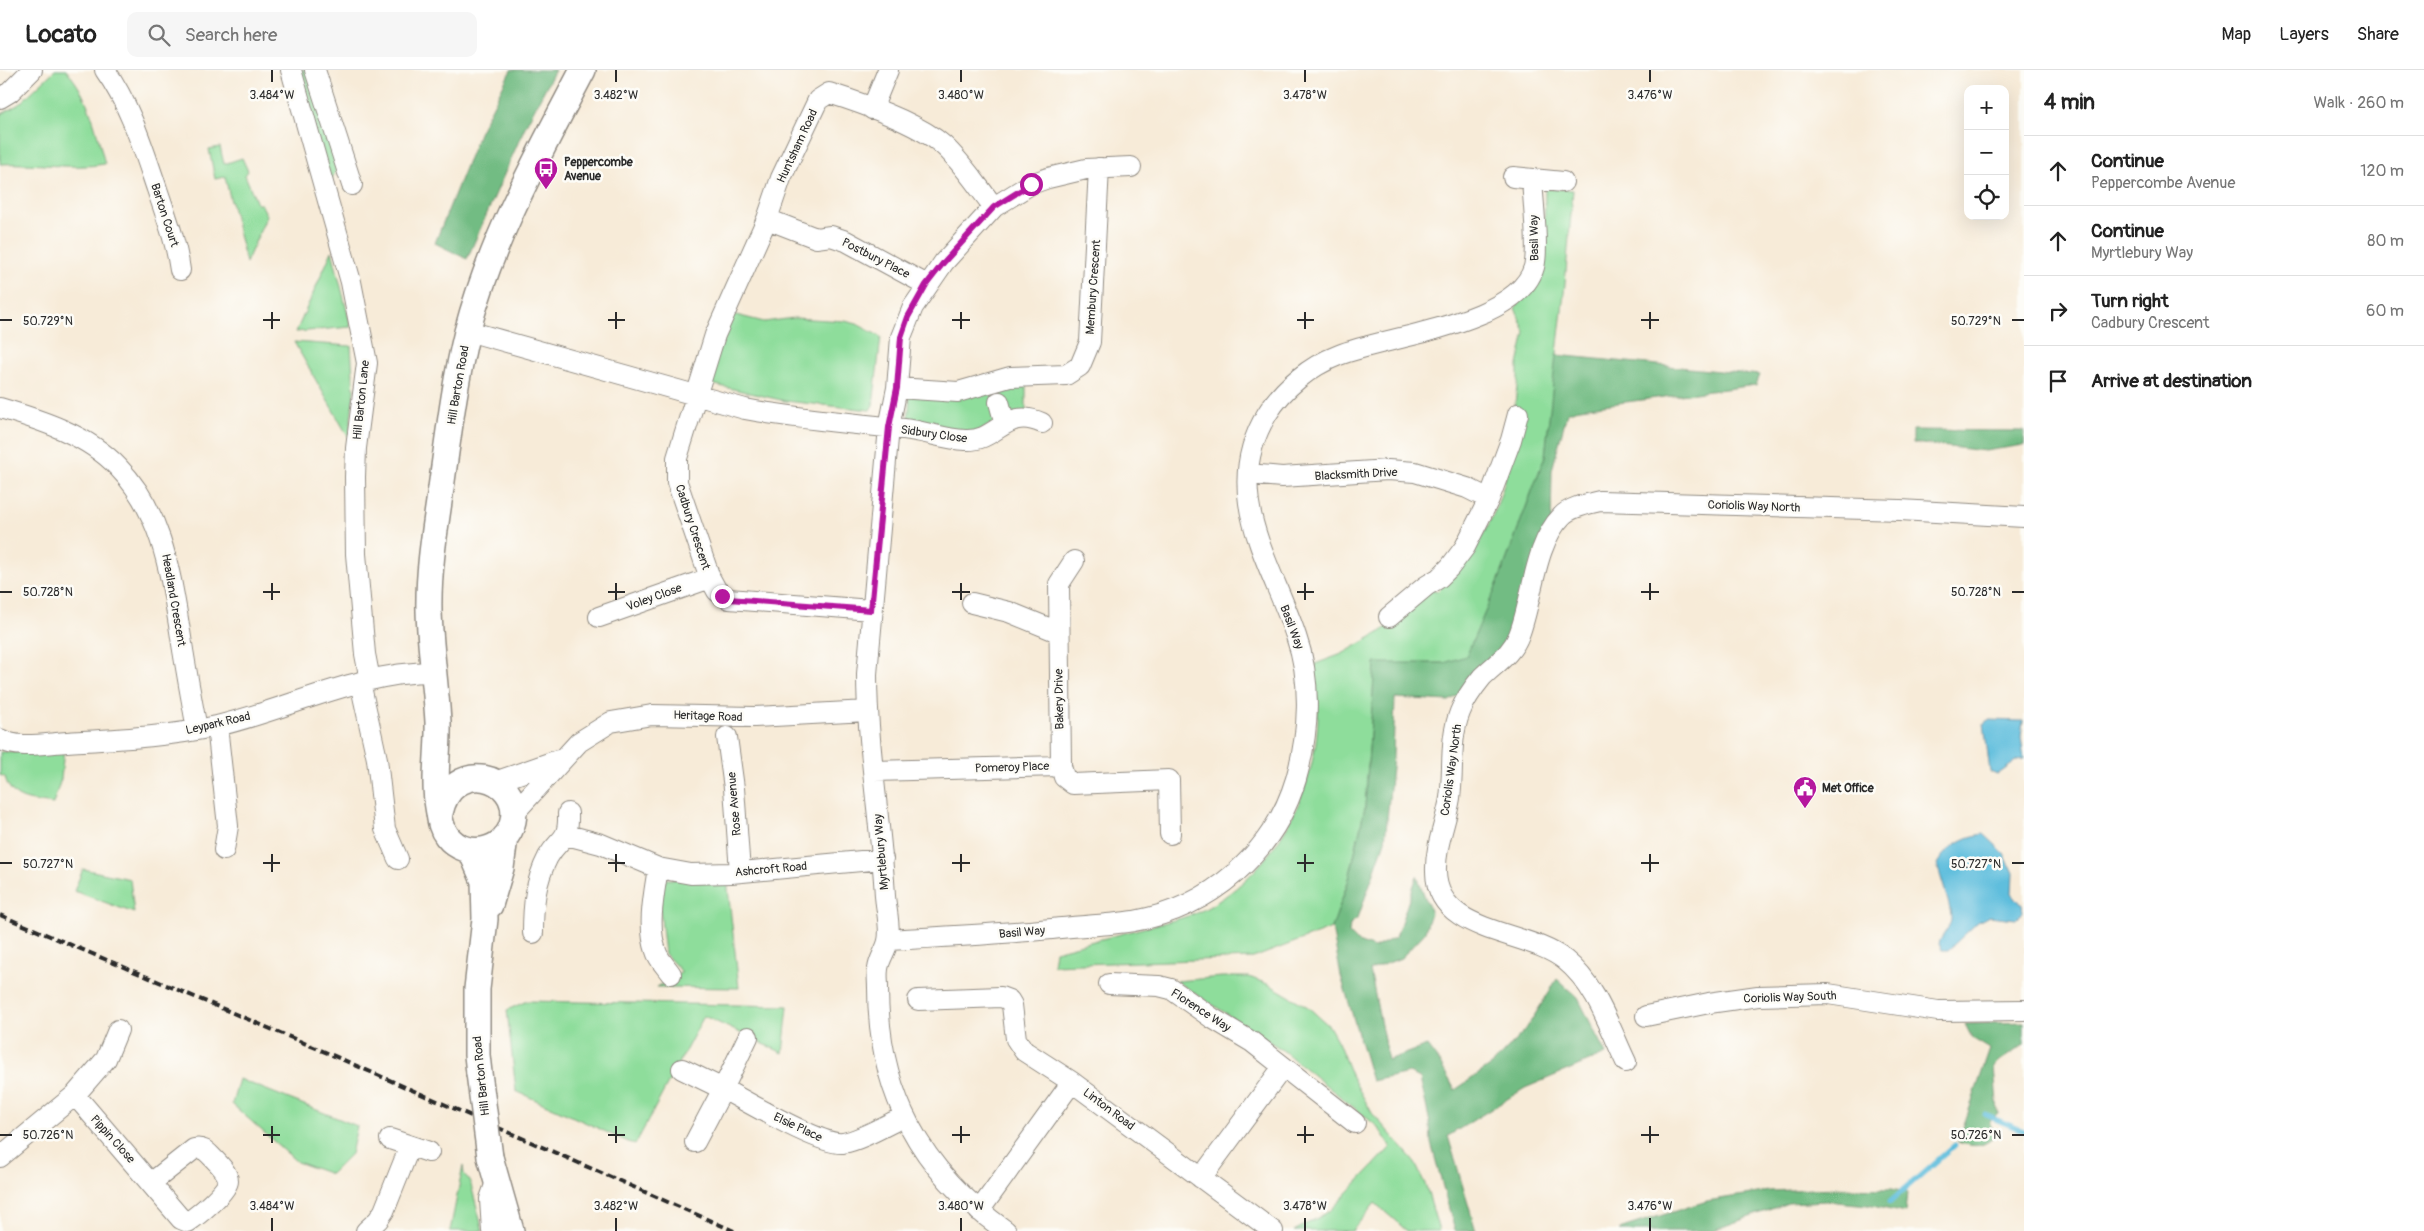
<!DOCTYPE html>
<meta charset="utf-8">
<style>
:root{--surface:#fff;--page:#f6f6f6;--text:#222;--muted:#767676;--line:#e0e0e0}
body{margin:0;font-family:Pangolin,sans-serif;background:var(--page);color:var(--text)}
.controls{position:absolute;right:15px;top:15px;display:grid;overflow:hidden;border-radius:10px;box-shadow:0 5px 20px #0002}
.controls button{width:45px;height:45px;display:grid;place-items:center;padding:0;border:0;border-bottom:1px solid var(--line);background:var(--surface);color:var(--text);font:25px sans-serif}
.stop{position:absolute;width:15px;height:15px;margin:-11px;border:4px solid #b5179e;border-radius:50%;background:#fff}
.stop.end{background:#b5179e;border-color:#fff;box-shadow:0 1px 5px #0008}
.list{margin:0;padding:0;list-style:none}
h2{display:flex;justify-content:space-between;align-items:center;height:65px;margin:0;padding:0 20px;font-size:21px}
h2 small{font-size:16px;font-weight:400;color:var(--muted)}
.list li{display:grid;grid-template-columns:32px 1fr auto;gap:15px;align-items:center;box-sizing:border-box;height:70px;padding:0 20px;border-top:1px solid var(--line)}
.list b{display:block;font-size:19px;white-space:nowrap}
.list p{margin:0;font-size:16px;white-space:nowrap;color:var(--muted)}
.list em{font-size:16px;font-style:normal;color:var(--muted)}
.icon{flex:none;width:28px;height:28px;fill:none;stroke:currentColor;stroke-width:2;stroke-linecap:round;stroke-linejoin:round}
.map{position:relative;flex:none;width:2024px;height:1161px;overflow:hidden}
header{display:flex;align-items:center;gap:30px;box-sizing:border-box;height:70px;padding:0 25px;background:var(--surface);border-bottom:1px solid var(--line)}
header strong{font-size:24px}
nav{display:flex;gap:28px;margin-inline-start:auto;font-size:18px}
.search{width:350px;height:45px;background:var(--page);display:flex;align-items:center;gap:12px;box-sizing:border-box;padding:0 18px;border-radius:10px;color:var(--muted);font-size:19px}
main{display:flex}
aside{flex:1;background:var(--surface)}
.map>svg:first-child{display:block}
</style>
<header>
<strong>Locato</strong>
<div class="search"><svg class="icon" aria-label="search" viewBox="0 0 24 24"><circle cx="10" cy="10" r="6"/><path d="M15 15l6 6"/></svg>Search here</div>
<nav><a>Map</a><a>Layers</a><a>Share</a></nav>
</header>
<main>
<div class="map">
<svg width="2024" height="1161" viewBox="0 0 2024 1161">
<rect width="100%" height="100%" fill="#fdfcf7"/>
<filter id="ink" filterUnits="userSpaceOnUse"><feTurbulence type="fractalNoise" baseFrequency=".02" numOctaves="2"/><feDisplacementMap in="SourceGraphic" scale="10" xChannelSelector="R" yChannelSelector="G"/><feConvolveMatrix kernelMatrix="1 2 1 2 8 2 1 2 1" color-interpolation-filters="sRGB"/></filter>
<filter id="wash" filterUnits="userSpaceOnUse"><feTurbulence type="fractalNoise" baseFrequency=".0096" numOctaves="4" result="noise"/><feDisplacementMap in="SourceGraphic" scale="20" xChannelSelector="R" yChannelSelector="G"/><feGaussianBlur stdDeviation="1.12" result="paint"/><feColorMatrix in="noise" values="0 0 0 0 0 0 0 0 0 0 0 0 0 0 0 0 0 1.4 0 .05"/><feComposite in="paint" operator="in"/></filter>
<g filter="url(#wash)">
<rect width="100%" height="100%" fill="#f7ebd8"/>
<path fill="#8edd9b" stroke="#5c8463" d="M55,0h11c24,27 30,60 39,94 -35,6 -70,-2 -105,0v-49l19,-11z
M295,0h13l30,98 -9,15z
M220,77l4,17 18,-6 6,13 -3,4 12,29h4l6,11 -21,48 -21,-86 -10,2 -6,-30z
M1545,119l28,1 -8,94 -20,172 -46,124 -33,77 -22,6 -69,1 -10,143 -16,72 -17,49 -79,30 -200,7 2,-14c31,-8 62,-16 92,-24 22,-6 46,-10 65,-22 65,-39 105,-116 106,-191 0,-17 -2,-33 -3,-50l27,-10 40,-23 49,-42 7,2c37,-33 61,-77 70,-125 5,-29 6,-59 10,-88v-13l7,-33 -10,-24 10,-12 10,-7 9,-33z
M332,181l19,76 -55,5z
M732,244l32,8 30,-4 51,3 12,3 24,13 -8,68 -3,5 -85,-9 -78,-18z
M294,272l57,4 3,45 -5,47z
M1026,313v29l-30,9 -22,13 -66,-10 2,-30z
M64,679l-3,30 -8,25c-23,-4 -41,-2 -48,-27l-5,-2v-23z
M83,799l47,10 4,34 -60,-22z
M664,809l63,1 12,108 -82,-1 25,-15 -17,-18 -5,-45z
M1222,907h27l21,8 38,22 21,19 9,16 13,33 21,38 42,48 12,25 13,45h-32l-32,-28 -23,28h-58l36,-20 61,-64 -13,-20 -97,-78 -105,-68z
M527,931l261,5 -5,47 -79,-37 -69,129 -119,-54 -9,-81z
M239,1009l118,47 -6,28 -20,20 -34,-12 -65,-58z
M463,1096l1,8 6,7 13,50h-33z"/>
<path fill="#72bc83" stroke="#4e7457" d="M511,0h44l-30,57 -58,132 -32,-16 44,-110z
M1556,285l204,20 -4,10 -176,23 -13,5 -15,57 -1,58 -45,125 -47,42 -10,6 -54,-3 -2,58 -8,85 -27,77 -8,6 -1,9 9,9 16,6 22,-11 21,-61 14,37 -7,21 -23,24 -31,12 18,90 39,-14 13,17 15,27 38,-26 33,-35 31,-50 21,19 28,56 -81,34 -77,48 28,95h-21l-24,-88 -1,-20 -10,-45 -11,-5 -37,8 -31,-105 -9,-48 17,-49 16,-72 10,-144h69l22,-7 33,-76 46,-124z
M1913,360l111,1v14l-39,6 -72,-8z
M2024,952v23l-23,15 -7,7 4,47 -9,8 7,13c-12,12 -21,13 -38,7l32,-93 -18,-11 -7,-14z
M1836,1118l56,1 15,3 -2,21 -37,-8 -41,-4 -39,2 -77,28h-92l6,-4 82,-26 62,-10z"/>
<path fill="#5fbedd" stroke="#457484" d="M1988,650l35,1 -2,16 3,22 -6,1 -21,15 -7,-3 -6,-49z
M1984,764l20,19 9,20 -1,20 10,12 1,7 -7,7 -27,-3 -11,6 -30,28h-6l-3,-6c2,-9 11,-15 12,-25 1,-10 -11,-43 -14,-55 10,-18 28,-28 47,-30z"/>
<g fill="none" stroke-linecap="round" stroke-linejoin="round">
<path stroke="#5fbedd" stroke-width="5" d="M1985,1045l39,16
M1890,1132l65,-57"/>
</g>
</g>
<g filter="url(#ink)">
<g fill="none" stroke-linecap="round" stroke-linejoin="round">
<g stroke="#918b82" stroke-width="22">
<path id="minor" d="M105,0c25,35 38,78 52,119 9,27 19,52 23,81
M291,0l60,212 16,81 -11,85 -1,29 1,77 9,100 5,26
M315,0l37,115
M0,28l10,-6 22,-22
M872,39l16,-39
M1513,107l50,5
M767,149l49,19 15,-2 15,5 81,44
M468,261l277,78c52,10 106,14 159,20 20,2 40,10 61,11 33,2 40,-34 77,-17
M897,318l61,4 52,-15 56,-2 14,-9 10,-24 9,-174
M999,332l6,22
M0,338c41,12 88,27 118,59 44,45 52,105 62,164 5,33 11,66 17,98
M1248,404l34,3 106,-7 27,2 52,16 22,11 22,-59 7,-26
M972,533l37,9 49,20
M871,540l-142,-11 -12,-8 -7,-13 -33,-96v-24l38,-123 52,-116 14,-41 37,-78 11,-7c32,10 89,30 114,52 19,17 35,42 51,62
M599,547l111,-39
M1389,547l37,-31 13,-8 11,-11 15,-20 24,-48
M360,612l17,77 8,70 13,30
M217,656l11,100 -4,24
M727,667l7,51 6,84
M0,669c18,11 47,4 67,3 50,-3 101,-5 150,-16 72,-17 142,-54 216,-54
M1061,696l-2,-182 15,-23
M874,701l187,-5 3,11 9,7 96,-4 1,54
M495,712l63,-22
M514,743l65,-71 32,-20 41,-7 102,2 113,-6
M567,765l34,9 57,24 33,6 40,-1 152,-14
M658,798c-4,26 -11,58 -2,83 2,8 11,17 15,23
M533,863c0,-27 2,-51 15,-76 12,-21 21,-14 20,-44
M888,870c55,-3 109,-6 164,-11 27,-3 55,-4 82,-8 76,-13 140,-68 162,-142 13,-46 16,-98 0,-143 -25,-75 -77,-143 -29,-222 16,-26 43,-48 72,-59 48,-19 179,-31 195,-88 5,-18 -1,-67 -2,-88
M1109,914l50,2 12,3 41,29 40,24 103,81
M918,930l83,-3 8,3 3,5 4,34 8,12 48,31 201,149
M1646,946l63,-13 49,-7 70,-2 110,17 86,-1
M1626,992c-17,-36 -30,-77 -61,-102 -38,-31 -128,-25 -129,-88 -1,-26 10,-49 14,-74 4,-29 -1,-58 10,-86 5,-13 13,-24 22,-35 13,-13 30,-23 37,-42 14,-36 15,-91 43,-119 8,-9 26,-12 38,-15l300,9 124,7
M682,999l41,20 25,-52
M75,1025l106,124 7,3c9,-6 40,-31 40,-41 0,-8 -9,-17 -14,-22 -7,-7 -10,-12 -20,-10l-43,34
M390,1069l39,13
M695,1072l28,-53c23,12 98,57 120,54 18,-3 43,-18 60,-26
M0,1087l75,-62 31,-36 12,-29
M1201,1108l82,-111
M979,1141l93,-129
M366,1161l12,-11 6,-9 26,-65
M492,1161l-2,-32 6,-17
M1006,1161c-86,-60 -128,-139 -128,-243 0,-6 -1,-13 0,-19 1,-10 8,-18 10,-28 3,-13 -2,-32 -3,-45 -4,-74 -18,-148 -18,-222l22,-247 8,-39 4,-51 12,-30 31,-45 50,-55 37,-23 17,-6 38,-9 45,-2"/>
</g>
<g stroke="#918b82" stroke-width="28">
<path id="major" d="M440,743c12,-57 82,-38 73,8 -6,31 -47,40 -66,15 -7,-9 -7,-18 -9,-29 -5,-27 1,-57 0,-85 -2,-37 -8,-74 -9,-111 -1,-43 7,-87 13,-130 7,-50 13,-100 25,-149 24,-92 72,-178 116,-262
M471,781l13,30 1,38 -8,70v66l2,18
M490,835l11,-37 4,-31
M490,1087l21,74"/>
</g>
<use href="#minor" stroke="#fff" stroke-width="20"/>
<use href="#major" stroke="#fff" stroke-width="25"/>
<path stroke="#2b2b2b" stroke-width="4" stroke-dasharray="8 4" stroke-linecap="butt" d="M0,845l316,133 418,183"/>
<g stroke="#918b82" stroke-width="28" stroke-linecap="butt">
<path id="major-bridge" d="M479,1003l11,84"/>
</g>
<use href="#major-bridge" stroke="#fff" stroke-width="25"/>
</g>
</g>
<g fill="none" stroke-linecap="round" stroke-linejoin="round" filter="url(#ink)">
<path stroke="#b5179e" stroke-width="6" d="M722,526l7,3 142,11 18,-183 8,-39 4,-51 7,-20 18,-32 18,-23 50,-55 37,-23"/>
</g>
<path fill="none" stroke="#2b2b2b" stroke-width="2" d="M272,0v12M616,0v12M961,0v12M1305,0v12M1650,0v12M272,242v17M616,242v17M961,242v17M1305,242v17M1650,242v17M0,250h12M263,250h17M608,250h17M952,250h18M1297,250h17M1641,250h18M2012,250h12M272,513v17M616,513v17M961,513v17M1305,513v17M1650,513v17M0,522h12M263,522h17M608,522h17M952,522h18M1297,522h17M1641,522h18M2012,522h12M272,784v18M616,784v18M961,784v18M1305,784v18M1650,784v18M0,793h12M263,793h17M608,793h17M952,793h18M1297,793h17M1641,793h18M2012,793h12M272,1056v17M616,1056v17M961,1056v17M1305,1056v17M1650,1056v17M0,1065h12M263,1065h17M608,1065h17M952,1065h18M1297,1065h17M1641,1065h18M2012,1065h12M272,1148v13M616,1148v13M961,1148v13M1305,1148v13M1650,1148v13"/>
<defs>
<g id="bus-pin" transform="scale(1.25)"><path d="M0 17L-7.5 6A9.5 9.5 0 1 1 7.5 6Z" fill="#b5179e" stroke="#fdfcf7"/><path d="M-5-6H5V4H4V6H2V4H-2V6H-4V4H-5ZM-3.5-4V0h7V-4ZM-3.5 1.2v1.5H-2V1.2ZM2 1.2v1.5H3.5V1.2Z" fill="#fff"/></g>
<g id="civic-pin" transform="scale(1.25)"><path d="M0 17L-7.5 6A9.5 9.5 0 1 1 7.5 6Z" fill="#b5179e" stroke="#fdfcf7"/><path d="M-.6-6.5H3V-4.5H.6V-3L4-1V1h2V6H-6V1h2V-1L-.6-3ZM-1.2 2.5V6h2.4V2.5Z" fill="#fff"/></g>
</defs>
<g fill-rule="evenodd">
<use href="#bus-pin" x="546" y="99"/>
<use href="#civic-pin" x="1805" y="718"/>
</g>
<g text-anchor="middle" stroke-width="5" stroke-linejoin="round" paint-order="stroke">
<g font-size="12" fill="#2b2b2b" stroke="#fdfcf7">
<text transform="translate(797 76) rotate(-65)" y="4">Huntsham Road</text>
<text transform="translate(165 145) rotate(72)" y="4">Barton Court</text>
<text transform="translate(1534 168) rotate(-91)" y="4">Basil Way</text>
<text transform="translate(876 188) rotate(27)" y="4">Postbury Place</text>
<text transform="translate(1093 217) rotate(-86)" y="4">Membury Crescent</text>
<text transform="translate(458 315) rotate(-80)" y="4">Hill Barton Road</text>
<text transform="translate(361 330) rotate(-84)" y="4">Hill Barton Lane</text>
<text transform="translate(934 364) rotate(8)" y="4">Sidbury Close</text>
<text transform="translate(1356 404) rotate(-3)" y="4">Blacksmith Drive</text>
<text transform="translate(1754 436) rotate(2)" y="4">Coriolis Way North</text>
<text transform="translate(693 457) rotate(72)" y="4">Cadbury Crescent</text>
<text transform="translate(654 527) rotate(-20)" y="4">Voley Close</text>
<text transform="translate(174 530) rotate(80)" y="4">Headland Crescent</text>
<text transform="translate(1292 557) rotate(69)" y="4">Basil Way</text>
<text transform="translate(1059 629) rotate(-91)" y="4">Bakery Drive</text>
<text transform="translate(708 646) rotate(2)" y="4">Heritage Road</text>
<text transform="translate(218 653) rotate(-13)" y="4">Leypark Road</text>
<text transform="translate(1012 697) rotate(-2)" y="4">Pomeroy Place</text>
<text transform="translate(1451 700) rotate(-82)" y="4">Coriolis Way North</text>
<text transform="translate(734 734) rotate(-95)" y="4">Rose Avenue</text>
<text transform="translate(881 782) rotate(-95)" y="4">Myrtlebury Way</text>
<text transform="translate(771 799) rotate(-5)" y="4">Ashcroft Road</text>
<text transform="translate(1022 862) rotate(-5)" y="4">Basil Way</text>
<text transform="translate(1790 927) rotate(-2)" y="4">Coriolis Way South</text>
<text transform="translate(1201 940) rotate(33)" y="4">Florence Way</text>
<text transform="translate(481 1006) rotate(-96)" y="4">Hill Barton Road</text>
<text transform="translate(1109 1039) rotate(37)" y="4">Linton Road</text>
<text transform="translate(798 1057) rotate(25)" y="4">Elsie Place</text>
<text transform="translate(113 1069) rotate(48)" y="4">Pippin Close</text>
</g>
<g font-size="12" font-weight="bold" fill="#2b2b2b" stroke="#fdfcf7" text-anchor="start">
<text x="564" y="96">Peppercombe<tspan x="564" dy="14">Avenue</tspan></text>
<text x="1822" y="722">Met Office</text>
</g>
</g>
<g font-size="12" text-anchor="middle" fill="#2b2b2b" stroke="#fdfcf7" stroke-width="5" stroke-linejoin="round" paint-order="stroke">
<text x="272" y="29">3.484°W</text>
<text x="616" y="29">3.482°W</text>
<text x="961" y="29">3.480°W</text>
<text x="1305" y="29">3.478°W</text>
<text x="1650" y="29">3.476°W</text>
<text x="48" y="255">50.729°N</text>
<text x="1976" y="255">50.729°N</text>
<text x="48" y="526">50.728°N</text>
<text x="1976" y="526">50.728°N</text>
<text x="48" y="798">50.727°N</text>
<text x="1976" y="798">50.727°N</text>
<text x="48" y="1069">50.726°N</text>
<text x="1976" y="1069">50.726°N</text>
<text x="272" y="1140">3.484°W</text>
<text x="616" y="1140">3.482°W</text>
<text x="961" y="1140">3.480°W</text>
<text x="1305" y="1140">3.478°W</text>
<text x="1650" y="1140">3.476°W</text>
</g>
</svg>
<div class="controls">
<button>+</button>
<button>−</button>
<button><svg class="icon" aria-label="locate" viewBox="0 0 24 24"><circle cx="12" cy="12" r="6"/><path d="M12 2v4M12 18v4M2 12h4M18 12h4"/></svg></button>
</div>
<div class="stop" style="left:1031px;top:114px"></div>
<div class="stop end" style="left:722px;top:526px"></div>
</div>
<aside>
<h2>4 min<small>Walk · 260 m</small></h2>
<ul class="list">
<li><svg class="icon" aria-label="ahead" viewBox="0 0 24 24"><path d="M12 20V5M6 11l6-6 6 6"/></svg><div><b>Continue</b><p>Peppercombe Avenue</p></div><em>120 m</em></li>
<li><svg class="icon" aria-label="ahead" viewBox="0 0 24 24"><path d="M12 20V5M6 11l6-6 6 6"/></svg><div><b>Continue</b><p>Myrtlebury Way</p></div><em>80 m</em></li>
<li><svg class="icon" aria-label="right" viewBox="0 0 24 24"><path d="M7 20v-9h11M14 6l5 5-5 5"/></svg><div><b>Turn right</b><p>Cadbury Crescent</p></div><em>60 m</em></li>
<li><svg class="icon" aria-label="arrive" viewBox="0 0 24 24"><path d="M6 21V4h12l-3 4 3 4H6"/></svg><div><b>Arrive at destination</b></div></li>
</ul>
</aside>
</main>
